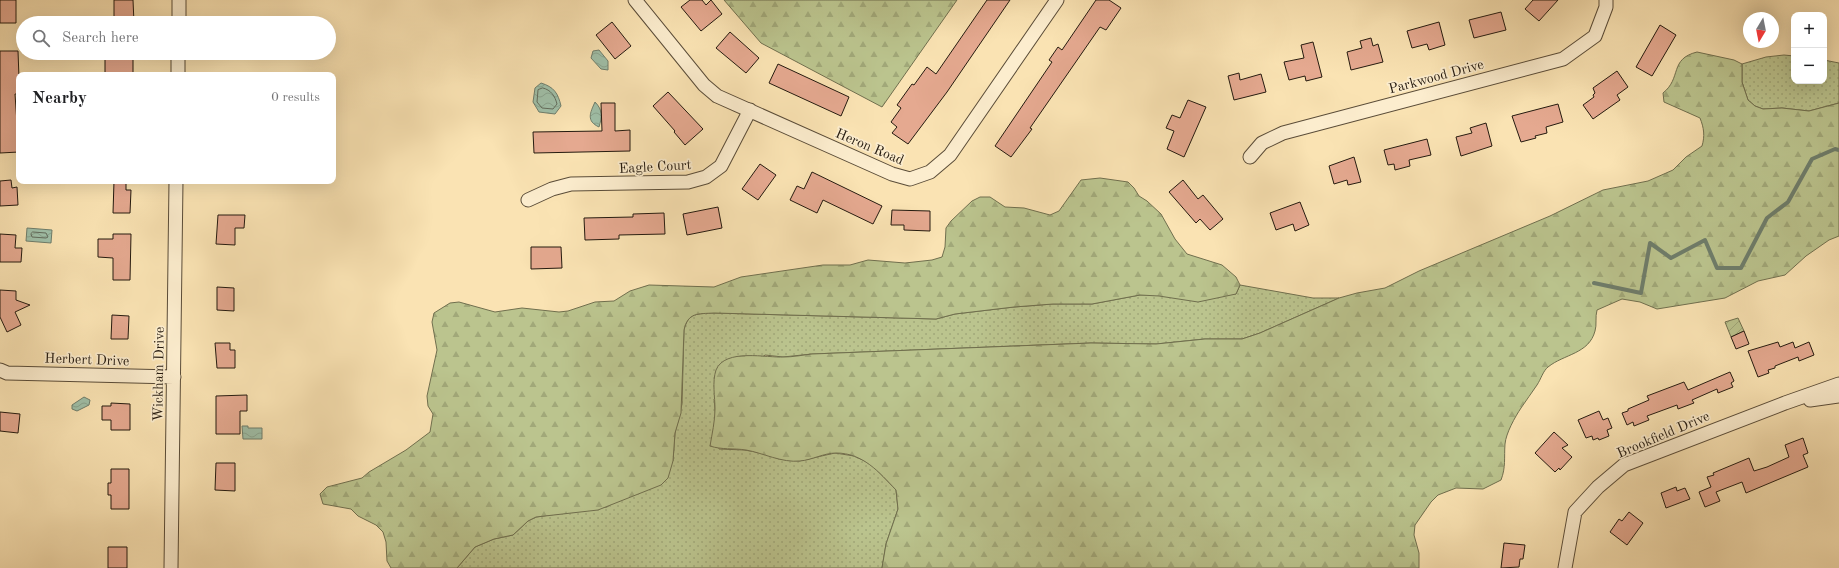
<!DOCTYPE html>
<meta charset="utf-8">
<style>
:root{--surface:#fff;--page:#f2f2f2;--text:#202124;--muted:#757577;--line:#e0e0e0}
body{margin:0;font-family:"Old Standard TT",serif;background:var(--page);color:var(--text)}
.controls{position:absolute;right:12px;top:12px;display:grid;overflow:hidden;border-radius:8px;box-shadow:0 4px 16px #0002}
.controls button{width:36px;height:36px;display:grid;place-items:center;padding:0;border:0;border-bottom:1px solid var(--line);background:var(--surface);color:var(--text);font:20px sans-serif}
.compass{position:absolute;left:1743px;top:12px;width:36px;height:36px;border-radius:50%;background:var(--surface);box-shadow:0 4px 16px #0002;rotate:190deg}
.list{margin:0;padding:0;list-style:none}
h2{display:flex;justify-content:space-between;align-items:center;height:52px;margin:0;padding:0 16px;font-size:17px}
h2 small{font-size:13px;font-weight:400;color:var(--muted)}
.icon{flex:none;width:22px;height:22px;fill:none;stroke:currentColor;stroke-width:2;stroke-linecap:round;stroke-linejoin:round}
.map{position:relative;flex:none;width:1839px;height:568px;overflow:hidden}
.search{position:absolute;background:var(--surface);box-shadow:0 4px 16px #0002;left:16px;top:16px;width:320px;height:44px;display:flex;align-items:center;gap:10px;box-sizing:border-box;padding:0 14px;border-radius:22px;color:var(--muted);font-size:15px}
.panel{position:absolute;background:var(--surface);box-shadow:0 4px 16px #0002;left:16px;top:72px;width:320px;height:112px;border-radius:8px}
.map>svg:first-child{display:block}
</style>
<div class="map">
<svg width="1839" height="568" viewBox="0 0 1839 568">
<defs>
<pattern id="grass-dots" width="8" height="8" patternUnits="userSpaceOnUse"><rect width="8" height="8" fill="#bbc48e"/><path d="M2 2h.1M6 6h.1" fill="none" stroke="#a1a879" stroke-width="1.8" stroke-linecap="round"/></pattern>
<pattern id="forest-firs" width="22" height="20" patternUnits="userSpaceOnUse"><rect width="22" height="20" fill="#bbc48e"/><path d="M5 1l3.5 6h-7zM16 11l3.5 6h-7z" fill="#a1a879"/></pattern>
<pattern id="garden-furrows" width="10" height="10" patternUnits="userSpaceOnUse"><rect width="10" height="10" fill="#bbc48e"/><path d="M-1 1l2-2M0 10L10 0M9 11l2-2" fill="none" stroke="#a1a879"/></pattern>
<pattern id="water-waves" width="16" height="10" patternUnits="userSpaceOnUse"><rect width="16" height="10" fill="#9fbfa8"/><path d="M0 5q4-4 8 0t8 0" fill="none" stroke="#89a48f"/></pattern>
</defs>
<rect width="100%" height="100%" fill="#fae3b3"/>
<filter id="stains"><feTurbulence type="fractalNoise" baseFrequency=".005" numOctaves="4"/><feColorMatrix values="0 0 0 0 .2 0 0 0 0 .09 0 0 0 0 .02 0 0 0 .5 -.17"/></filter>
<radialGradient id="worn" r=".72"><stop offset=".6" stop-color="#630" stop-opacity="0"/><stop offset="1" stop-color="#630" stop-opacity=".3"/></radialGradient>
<path fill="url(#grass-dots)" stroke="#706f4e" d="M1784,55l10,1v25h30v-21l15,3v40l-30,8 -27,-3 -19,1 -8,-3 -7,-6 -6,-18v-18l24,-7z
M1240,285l73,13h26l-79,35 -18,6h-38l-48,5 -65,-1 -279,11 -29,3 -18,-2 -51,44 5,50 25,1 19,3 16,6 20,2 36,-8 19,3 17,8 25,26 2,19 -12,35 -4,24h-425l18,-21 19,-8 19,-4 15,-14 8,-4 71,-10 66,-46 2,-28 7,-29 2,-74c4,-18 14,-16 30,-17l222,6 19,-5 59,-7 39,-3h39l48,-9 96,-1z"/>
<path fill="url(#forest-firs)" stroke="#706f4e" d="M724,0h233l-75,107 -121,-64z
M1697,52l37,8 8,4v18l6,18 7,6 8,3 19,-1 27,3 30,-8v133l-10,4 -23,16 -21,19 -27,6 -33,17 -68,11 -17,-7 -18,-3 -25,11c-2,7 0,15 -2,21 -6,23 -31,23 -47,36 -5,4 -7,12 -11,18 -5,8 -11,15 -16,23 -6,9 -15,25 -16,36 -1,14 1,23 -4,36l-18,9 -27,-1 -18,7 -7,7 -16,23 -1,10 5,18v15h-537l4,-24 12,-35 -2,-19c-17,-18 -33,-37 -60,-37 -12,0 -24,7 -36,8 -18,2 -37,-8 -54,-11 -13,-2 -24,0 -36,-4 2,-12 5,-25 5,-37 0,-12 -3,-27 1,-39 9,-22 51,-12 68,-13 9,0 19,-2 28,-3l279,-11 65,1 49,-5h37l18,-6 79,-35 18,-5 28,-5 34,-17 131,-55 53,-26 45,-9 25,-11 13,-13 16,-11c3,-10 2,-18 -2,-28l-36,-16 -1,-9c19,-15 6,-34 34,-41z
M1100,178l28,4 6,6 5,8 8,5 14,13 14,25 12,15 35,11 14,12 4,8 -4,9 -38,8 -39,-6 -19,-1 -48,9h-39l-39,3 -59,7 -19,5 -222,-6c-16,1 -26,-1 -30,17l-3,83 -6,20 -2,28 -5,17 -7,7 -63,25 -62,7 -8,4 -15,14 -19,4 -19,8 -18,21h-66l-4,-7 -1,-19 -3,-10 -7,-7 -18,-9 -7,-7 -28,-5 -3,-10 7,-7 35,-9 7,-6 37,-22 24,-18 3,-18 -5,-8 -1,-10 10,-46 -5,-28 2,-9 16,-10 9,-1 36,10 27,-4 37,4 9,-1 27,-9 19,-1 16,-10 19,-6 65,2 27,-10 82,-12h27l18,-5 37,3 27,-3 10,-3 3,-10 1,-19 5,-7 21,-20 8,-4h10l15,10 19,1 26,7 9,-4 22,-31z"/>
<path fill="url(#garden-furrows)" stroke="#706f4e" d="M1738,318l6,13 -13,6 -6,-15z"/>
<path fill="url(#water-waves)" stroke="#6e7d6b" d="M599,50l9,11v9l-7,-1 -10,-11 2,-7z
M541,83c13,4 17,10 20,23l-6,8 -16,-2 -6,-10 2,-14z
M595,102c8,8 7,15 4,25 -13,-6 -9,-14 -4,-25z
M27,228l25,2 -1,13 -25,-2z
M84,397l6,3 -1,5 -12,6 -5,-2v-4z
M242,426h6v2h14v11h-19z"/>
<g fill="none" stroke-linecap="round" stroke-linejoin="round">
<path stroke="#626c5c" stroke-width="1" d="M543,88c8,2 12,8 14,16l-4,5 -11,-1 -5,-6 1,-12z
M33,232l13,1 2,4 -2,1 -14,-1 -1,-3z"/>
<path stroke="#6e7d6b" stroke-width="4" d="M1594,283l47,10 9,-50 21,15 34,-18 12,28h24l26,-50 21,-16 24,-43 23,-10 4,1"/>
</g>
<path fill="#e5a990" stroke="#241a0f" d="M0,0h16v23h-16z
M114,0h19l1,23h-20z
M690,0h12l4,5 5,-5 11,14 -21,17 -20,-24z
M987,0h23l-63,92 -39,52 -16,-11 5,-6 -6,-5 10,-14 -4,-3 15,-21 2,1 13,-18 9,7z
M1096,0h13l12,8 -15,22 -6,-3 -70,101 2,1 -21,28 -16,-11 57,-84 -3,-2 9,-13 4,3z
M1533,0h25l-19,21 -14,-12z
M1501,12l5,18 -32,8 -5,-18z
M612,22l19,24 -16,13 -19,-24z
M1439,22l6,23 -16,5 -2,-6 -15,4 -5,-17z
M1660,25l16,10 -24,41 -16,-9z
M730,32l29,26 -13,15 -30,-25z
M1371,38l2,8 5,-2 5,18 -32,8 -4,-18 15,-4 -2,-7z
M1313,42l9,35 -16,4 -1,-5 -16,4 -5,-18 20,-4 -3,-13z
M0,51h18l1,27 -2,16h-2l4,58 -19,1z
M105,53h28v22h-28z
M778,64l71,33 -8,19 -72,-33z
M1617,71l11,16 -11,8 3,5 -27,19 -10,-14 11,-8 -1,-2 2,-2 -2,-5z
M1239,73l1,7 21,-6 5,18 -32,8 -6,-24z
M668,92l35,37 -18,16 -11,-13 1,-1 -22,-25z
M1188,100l18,7 -22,50 -17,-8 7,-18 -8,-3 6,-13 8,3z
M601,103h14v28l15,-1v21l-96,2 -1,-21 69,-1z
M1558,104l5,18 -17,5 1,6 -12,3 1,2 -15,4 -9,-26z
M1486,123l6,23 -31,10 -5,-19 16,-4 -2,-5z
M1427,139l4,16 -22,5 1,6 -15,4 -1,-6 -6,1 -4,-15z
M1354,157l7,25 -13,3 -1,-5 -13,4 -5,-18z
M760,164l16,11 -18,25 -16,-11z
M812,172l70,34 -9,18 -50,-24 -6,13 -27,-13 7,-14 7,3z
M11,180l1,8 5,-1 1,18 -18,1v-25z
M1183,180l15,19 5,-4 20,24 -13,11 -10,-11 -4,4 -27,-31z
M114,181h12v9h5l-1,23h-17z
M1300,202l9,23 -14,6 -2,-7 -17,6 -6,-17z
M718,207l4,21 -35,7 -4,-21z
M892,210l38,1v20l-26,-1v-5h-13z
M664,213l1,21 -46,1v4l-34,1 -1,-22 49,-1v-3z
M218,215h27l-1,13h-9v17l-19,-1z
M0,234l16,1 -1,13h7l-1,14h-21z
M113,234h18l-1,46h-17v-22l-15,-1v-18h15z
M531,247h30l1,21 -31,1z
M217,287l17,1v23l-17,-1z
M0,290l16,1v9l14,5 -15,7 6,13 -14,7 -7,-15z
M112,315l17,1 -1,23h-17z
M1744,331l5,13 -13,5 -5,-12z
M1778,342l2,5 13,-5 2,6 14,-6 5,13 -15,6 -1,-4 -23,9v2l-7,2 1,3 -11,4 -10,-26z
M215,343h15v7h5v18h-18z
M1730,372l4,9 -3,2 2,4 -15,6 -1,-4 -25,11 2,3 -16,6 -1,-4 -30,11 2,4 -15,6 -1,-4 -6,3 -5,-12 6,-2v-2l21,-9 -2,-4 37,-14 4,8z
M247,395v16h-7v23h-24v-38z
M111,403l19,1v26h-19v-10h-9v-14h9z
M1599,411l4,9 5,-2 4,10 -5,2 2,6 -10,4 -1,-2 -5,2 -1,-4 -6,2 -8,-18z
M0,412l20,2 -2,19 -18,-2z
M1554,432l14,13 -6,3 10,9 -12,13 -1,-2 -4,4 -20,-19z
M1803,438l5,15 -5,2 5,12 -62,26 -4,-11 -26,10 4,9 -15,6 -6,-15 12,-5 -4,-10 7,-2 -1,-2 36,-15 5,13 13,-4 22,-10 -4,-12z
M216,463h19v28l-20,-1z
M111,469h18v40h-18v-14h-3v-12h3z
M1676,487l1,4 8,-3 5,11 -24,9 -5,-15z
M1629,512l14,11 -16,22 -17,-13 9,-13 3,2z
M1504,543l21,2 -2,14h-3l-1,8 -18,1z
M108,547h19v21h-19z"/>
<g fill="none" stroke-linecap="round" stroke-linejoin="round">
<g stroke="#5a4c38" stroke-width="15">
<path id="minor" d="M635,0l69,85 13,11 175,78 18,5 20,-7 20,-17 107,-155
M179,23v-23
M178,75v-22
M1250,157l12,-14 21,-10 280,-74 32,-23 11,-29v-7
M528,200l24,-11 19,-5 117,-2 18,-5 15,-11 29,-56
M0,370l7,3 167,4
M1810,400l29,-4
M171,568l5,-387
M1565,568l10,-56 23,-25 26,-22 161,-62 54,-19"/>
</g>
<use href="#minor" stroke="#fcedce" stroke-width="13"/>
</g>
<g text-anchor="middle" stroke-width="3.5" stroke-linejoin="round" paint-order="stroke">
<g font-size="14" fill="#241a0f" stroke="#fcedce">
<text transform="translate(1436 76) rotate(-15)" y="5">Parkwood Drive</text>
<text transform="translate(870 146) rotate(23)" y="5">Heron Road</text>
<text transform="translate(655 166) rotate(-3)" y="5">Eagle Court</text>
<text transform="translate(87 359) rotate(2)" y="5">Herbert Drive</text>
<text transform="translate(158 374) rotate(-89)" y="5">Wickham Drive</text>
<text transform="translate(1663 434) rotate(-23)" y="5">Brookfield Drive</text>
</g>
</g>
<rect width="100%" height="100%" filter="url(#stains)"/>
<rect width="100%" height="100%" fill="url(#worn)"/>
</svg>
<div class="controls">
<button>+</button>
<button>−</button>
</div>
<svg class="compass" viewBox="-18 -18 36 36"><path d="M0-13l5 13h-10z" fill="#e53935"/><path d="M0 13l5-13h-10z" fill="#757577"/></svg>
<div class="search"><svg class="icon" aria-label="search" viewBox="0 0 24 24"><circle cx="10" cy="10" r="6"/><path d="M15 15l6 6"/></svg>Search here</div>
<section class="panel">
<h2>Nearby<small>0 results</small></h2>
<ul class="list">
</ul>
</section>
</div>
